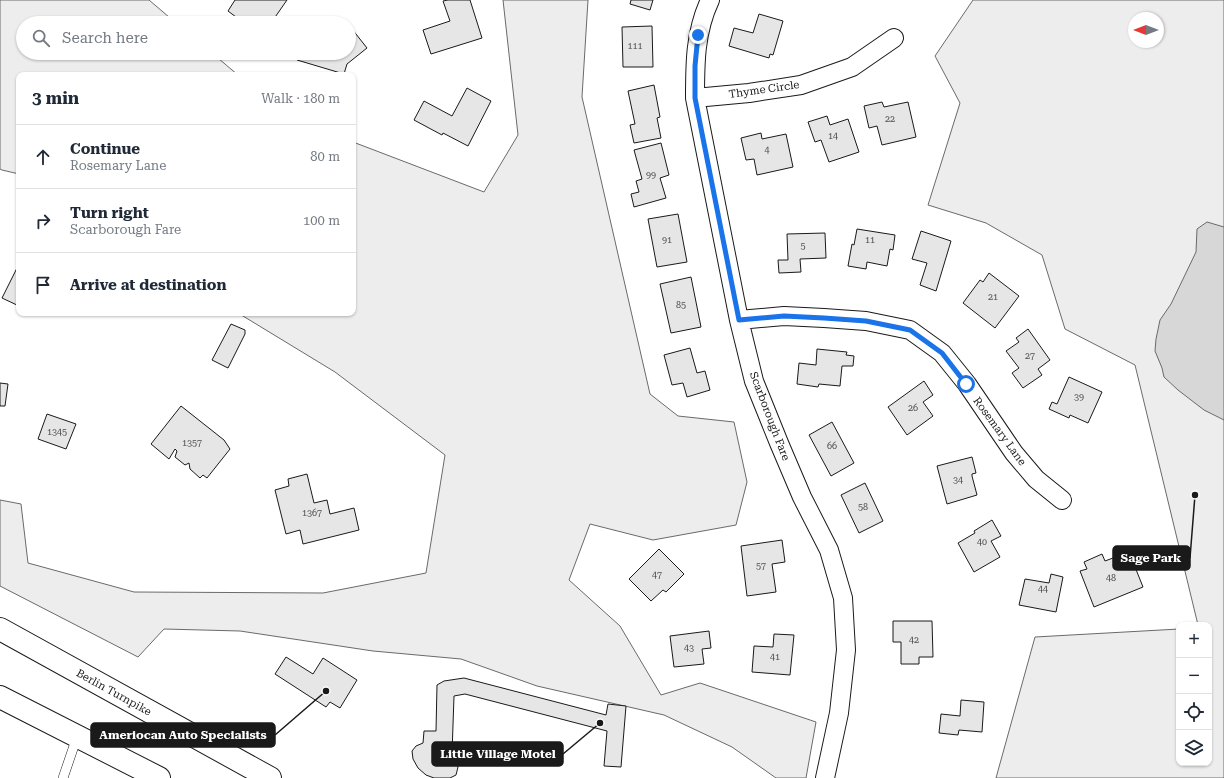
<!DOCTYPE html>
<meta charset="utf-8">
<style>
:root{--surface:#fff;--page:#f6f6f7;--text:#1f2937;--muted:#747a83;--line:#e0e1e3}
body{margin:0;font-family:"Roboto Serif",serif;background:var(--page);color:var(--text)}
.controls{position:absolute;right:12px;bottom:12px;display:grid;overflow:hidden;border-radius:8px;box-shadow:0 1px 3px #0004}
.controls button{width:36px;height:36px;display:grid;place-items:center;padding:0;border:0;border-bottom:1px solid var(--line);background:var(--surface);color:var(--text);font:20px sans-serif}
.compass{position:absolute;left:1128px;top:12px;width:36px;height:36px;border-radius:50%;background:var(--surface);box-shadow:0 1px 3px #0004;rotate:270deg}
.stop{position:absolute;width:12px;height:12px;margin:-9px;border:3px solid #1a73e8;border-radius:50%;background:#fff}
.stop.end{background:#1a73e8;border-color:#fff;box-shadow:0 1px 4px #0008}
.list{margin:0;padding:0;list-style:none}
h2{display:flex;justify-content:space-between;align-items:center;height:52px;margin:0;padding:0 16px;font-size:17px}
h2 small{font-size:13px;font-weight:400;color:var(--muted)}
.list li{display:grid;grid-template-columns:26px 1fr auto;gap:12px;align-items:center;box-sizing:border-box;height:64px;padding:0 16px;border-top:1px solid var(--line)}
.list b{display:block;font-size:15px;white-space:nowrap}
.list p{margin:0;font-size:13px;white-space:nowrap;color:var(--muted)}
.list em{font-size:13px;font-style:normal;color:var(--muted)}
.icon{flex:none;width:22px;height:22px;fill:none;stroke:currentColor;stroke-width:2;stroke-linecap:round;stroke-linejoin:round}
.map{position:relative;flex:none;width:1224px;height:778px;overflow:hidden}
.search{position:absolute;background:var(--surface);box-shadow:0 1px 3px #0004;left:16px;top:16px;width:340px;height:44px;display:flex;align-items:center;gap:10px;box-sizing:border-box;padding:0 14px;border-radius:22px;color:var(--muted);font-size:15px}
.panel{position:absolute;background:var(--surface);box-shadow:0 1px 3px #0004;left:16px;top:72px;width:340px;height:244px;border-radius:8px}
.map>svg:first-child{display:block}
</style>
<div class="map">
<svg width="1224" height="778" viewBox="0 0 1224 778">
<rect width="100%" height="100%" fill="#fff"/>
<path fill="#ededed" stroke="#6a6a6a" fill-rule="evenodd" d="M0,0h149l27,23h-153v30h189l26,22h-219v99l-17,-4 -2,-1z
M503,0h85l-6,97 68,297 28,22 56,6 13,60 -11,43 -83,15 -63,-16 -21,56 51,46 41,69 39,-12 116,39 -10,56h-30l-44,-31 -68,-32 -127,-29 -76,-27 -88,-8 -133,-20 -76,-2 -26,28 -138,-71v-86l21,4 7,59 106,29 189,1 103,-20 19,-118 -110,-83 -97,-59h115v-171l131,50 34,-57z
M973,0h251v778h-228l39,-141 144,-8v134h30v-138h-11l-63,-260 -70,-36 -23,-74 -56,-32 -58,-18 32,-102 -25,-47zM1134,18h24v24h-24z"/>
<path fill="#d7d7d7" stroke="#6a6a6a" d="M1207,222l17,5v193l-20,-10 -26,-20 -14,-13 -2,-9 -7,-17 1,-12 4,-19 11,-16 25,-52 1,-23z"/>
<path fill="#e6e6e6" stroke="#1a1a1a" d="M235,0h52l-16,23h-27l-16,-12z
M448,0h22l12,38 -51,16 -8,-24 27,-9 -7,-20z
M631,0h22l-3,10 -20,-6z
M759,14l24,7 -10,34 -3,-1 -1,4 -40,-12 5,-18 19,5z
M652,26l1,41h-30l-1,-40z
M352,29l15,19 -20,16 -3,10 -47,-14 2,-7h50v-21z
M654,85l6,32 -3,1 4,20 -27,5 -4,-18 5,-1 -7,-33z
M467,88l24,13 -23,45 -25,-13 -1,2 -28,-15 10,-19 28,15z
M882,102l2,5 24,-5 8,35 -34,8 -5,-19 -8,2 -5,-22z
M827,116l3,9 18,-6 11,33 -30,10 -8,-22 -6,2 -7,-20z
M761,133l1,6 24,-5 7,33 -36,8 -3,-16 -8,1 -5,-22z
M661,143l8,32 -9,3 6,20 -32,9 -3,-13 8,-2 -3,-11 6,-2 -8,-29z
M678,214l9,48 -30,5 -9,-48z
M857,229l38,6 -2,15 -3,-1 -3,17 -20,-4 -1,7 -18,-3 4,-22 2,1z
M921,231l30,10 -15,50 -16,-6 7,-22 -15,-4z
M825,233l1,25 -26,1 1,13 -22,1 -1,-13h10l-1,-26z
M17,268l2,1v37l-17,-8z
M989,273l30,23 -24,32 -32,-25 17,-23 3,2z
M691,277l10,50 -30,6 -11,-49z
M231,324l14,6v4l-17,34 -16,-8z
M1028,329l22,31 -12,9 4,6 -19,13 -11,-15 7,-5 -13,-17 13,-9 -3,-4z
M690,348l7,25 8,-2 5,19 -23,7 -4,-14 -11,2 -8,-30z
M817,349l30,3 -1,3 8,1 -1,10h-11l-2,20 -21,-2 -1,3 -21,-3 2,-21 17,2z
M1069,377l33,15 -14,31 -18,-8 -1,3 -20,-9 3,-7 5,2z
M924,381l9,14 -10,7 10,14 -26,19 -19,-28z
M0,383l8,1 -3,22h-5z
M181,406l43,34 6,9 -23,29 -4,-3 -3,3 -10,-9 -1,-6 -4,2 -10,-8 2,-6 -2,-2 -6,10 -18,-15z
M47,414l29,10 -10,25 -28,-10z
M832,422l22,41 -23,13 -22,-41z
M972,457l4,16 -4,1v2l5,19 -30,9 -10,-38z
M307,474l7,29 13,-3 3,14 24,-6 5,22 -56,14 -3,-14 -14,4 -11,-44 14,-4 -1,-7z
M865,483l18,38 -24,12 -18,-38z
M992,520l9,16 -10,5 9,16 -26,15 -16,-29 17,-10 -1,-2z
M782,540l3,22 -13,2 4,28 -29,4 -6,-50z
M659,549l25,25 -18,18 -3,-2 -12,11 -22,-22z
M1129,552l14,35 -49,20 -14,-36 7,-2 -3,-7 18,-8 3,7z
M1051,574l12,3 -7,35 -37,-7 6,-26 24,4z
M893,621h39l1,36h-14v7h-18v-22h-8z
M709,631l2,17 -9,1 2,15 -30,3 -4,-31z
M774,634l20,1 -4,40 -38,-3 2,-26 19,1z
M286,657l27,17 10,-16 34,22 -17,28 -10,-6 -4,5 -51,-33z
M464,678l142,37 2,-11 18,2 -5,61 -17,-1 3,-35 -142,-37 -11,2 -2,58 6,13 -2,8 -6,3h-16l-8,-3 -8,-7 -5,-9 -1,-8 4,-5 7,-3 1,-12h12l1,-46 7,-4z
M961,700l23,2 -2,30 -23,-2 -1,5 -19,-2 2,-19 19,2z"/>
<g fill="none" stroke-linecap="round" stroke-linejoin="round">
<g stroke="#1a1a1a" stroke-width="10">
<path id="lane" d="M63,778l14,-41"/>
</g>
<g stroke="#1a1a1a" stroke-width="20">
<path id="street" d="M710,0c-15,32 -15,63 -15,98l44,222 15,61 25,62 23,54 27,53 14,48 3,52 -7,63 -14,65
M695,98l54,-5 52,-8 51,-18 42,-29
M739,320l45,-4 40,2 42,3 44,9 32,23 25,31 47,69 22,26 26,21"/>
</g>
<g stroke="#1a1a1a" stroke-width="24">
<path id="highway" d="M0,629l270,149
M0,697l159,81"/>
</g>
<use href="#lane" stroke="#fff" stroke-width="9"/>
<use href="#street" stroke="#fff" stroke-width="18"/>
<use href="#highway" stroke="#fff" stroke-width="22"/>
</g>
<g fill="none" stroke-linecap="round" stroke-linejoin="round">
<path stroke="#1a73e8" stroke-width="5" d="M698,35l-3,31v32l44,222 45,-4 40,2 42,3 44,9 32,23 24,31"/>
</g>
<g text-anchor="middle" stroke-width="3" stroke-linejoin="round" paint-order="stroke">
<g font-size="9" fill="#4d4d4d">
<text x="635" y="49">111</text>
<text x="890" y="122">22</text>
<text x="833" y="139">14</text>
<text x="767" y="153">4</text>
<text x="651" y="178">99</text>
<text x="667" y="243">91</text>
<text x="870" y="243">11</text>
<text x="803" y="249">5</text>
<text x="993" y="300">21</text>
<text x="681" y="308">85</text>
<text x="1030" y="359">27</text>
<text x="1079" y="400">39</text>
<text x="913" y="411">26</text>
<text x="57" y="435">1345</text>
<text x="192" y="446">1357</text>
<text x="832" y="449">66</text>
<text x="958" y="483">34</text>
<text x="863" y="510">58</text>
<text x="312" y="516">1367</text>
<text x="982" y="545">40</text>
<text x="761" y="569">57</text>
<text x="657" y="578">47</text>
<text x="1111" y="581">48</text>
<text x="1043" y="592">44</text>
<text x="914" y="643">42</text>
<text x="689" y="651">43</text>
<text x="775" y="660">41</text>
</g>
<g font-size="11" fill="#1a1a1a" stroke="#fff">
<text transform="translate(764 89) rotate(-8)" y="4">Thyme Circle</text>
<text transform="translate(770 416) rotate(69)" y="4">Scarborough Fare</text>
<text transform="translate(1000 431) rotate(54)" y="4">Rosemary Lane</text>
<text transform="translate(114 692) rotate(29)" y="4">Berlin Turnpike</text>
</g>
</g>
<path fill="none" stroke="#1a1a1a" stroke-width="1.5" d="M1195 495L1190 558M326 691L275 735M600 723L563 754"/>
<g fill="#1a1a1a" stroke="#fff" stroke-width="1.5">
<circle cx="1195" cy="495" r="4"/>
<circle cx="326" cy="691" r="4"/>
<circle cx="600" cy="723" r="4"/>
</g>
<g fill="#1a1a1a" stroke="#1a1a1a" stroke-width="1.5">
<rect x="1113" y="546" width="77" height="24" rx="4"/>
<rect x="91" y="723" width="184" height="24" rx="4"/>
<rect x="432" y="742" width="131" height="24" rx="4"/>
</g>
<g font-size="12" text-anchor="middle" font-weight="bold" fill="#fff">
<text x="1151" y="562">Sage Park</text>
<text x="183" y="739">Ameriocan Auto Specialists</text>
<text x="498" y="758">Little Village Motel</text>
</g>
</svg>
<div class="controls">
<button>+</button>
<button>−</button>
<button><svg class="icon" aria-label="locate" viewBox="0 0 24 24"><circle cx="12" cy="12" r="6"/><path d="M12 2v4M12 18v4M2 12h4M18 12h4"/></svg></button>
<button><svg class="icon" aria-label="layers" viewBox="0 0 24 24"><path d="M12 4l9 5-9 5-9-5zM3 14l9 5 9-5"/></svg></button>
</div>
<svg class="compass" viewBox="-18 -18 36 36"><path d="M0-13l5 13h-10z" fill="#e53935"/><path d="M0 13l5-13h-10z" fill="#747a83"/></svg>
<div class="stop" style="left:966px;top:384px"></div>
<div class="stop end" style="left:698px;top:35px"></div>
<div class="search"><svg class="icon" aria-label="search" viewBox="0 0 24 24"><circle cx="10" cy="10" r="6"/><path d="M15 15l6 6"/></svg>Search here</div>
<section class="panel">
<h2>3 min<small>Walk · 180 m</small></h2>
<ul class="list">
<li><svg class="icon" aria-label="ahead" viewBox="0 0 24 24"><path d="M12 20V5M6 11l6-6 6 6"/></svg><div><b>Continue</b><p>Rosemary Lane</p></div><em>80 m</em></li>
<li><svg class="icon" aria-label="right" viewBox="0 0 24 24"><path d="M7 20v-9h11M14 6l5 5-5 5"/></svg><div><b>Turn right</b><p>Scarborough Fare</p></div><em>100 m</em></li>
<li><svg class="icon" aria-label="arrive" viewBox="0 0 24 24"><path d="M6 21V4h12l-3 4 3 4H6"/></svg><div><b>Arrive at destination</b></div></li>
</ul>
</section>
</div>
